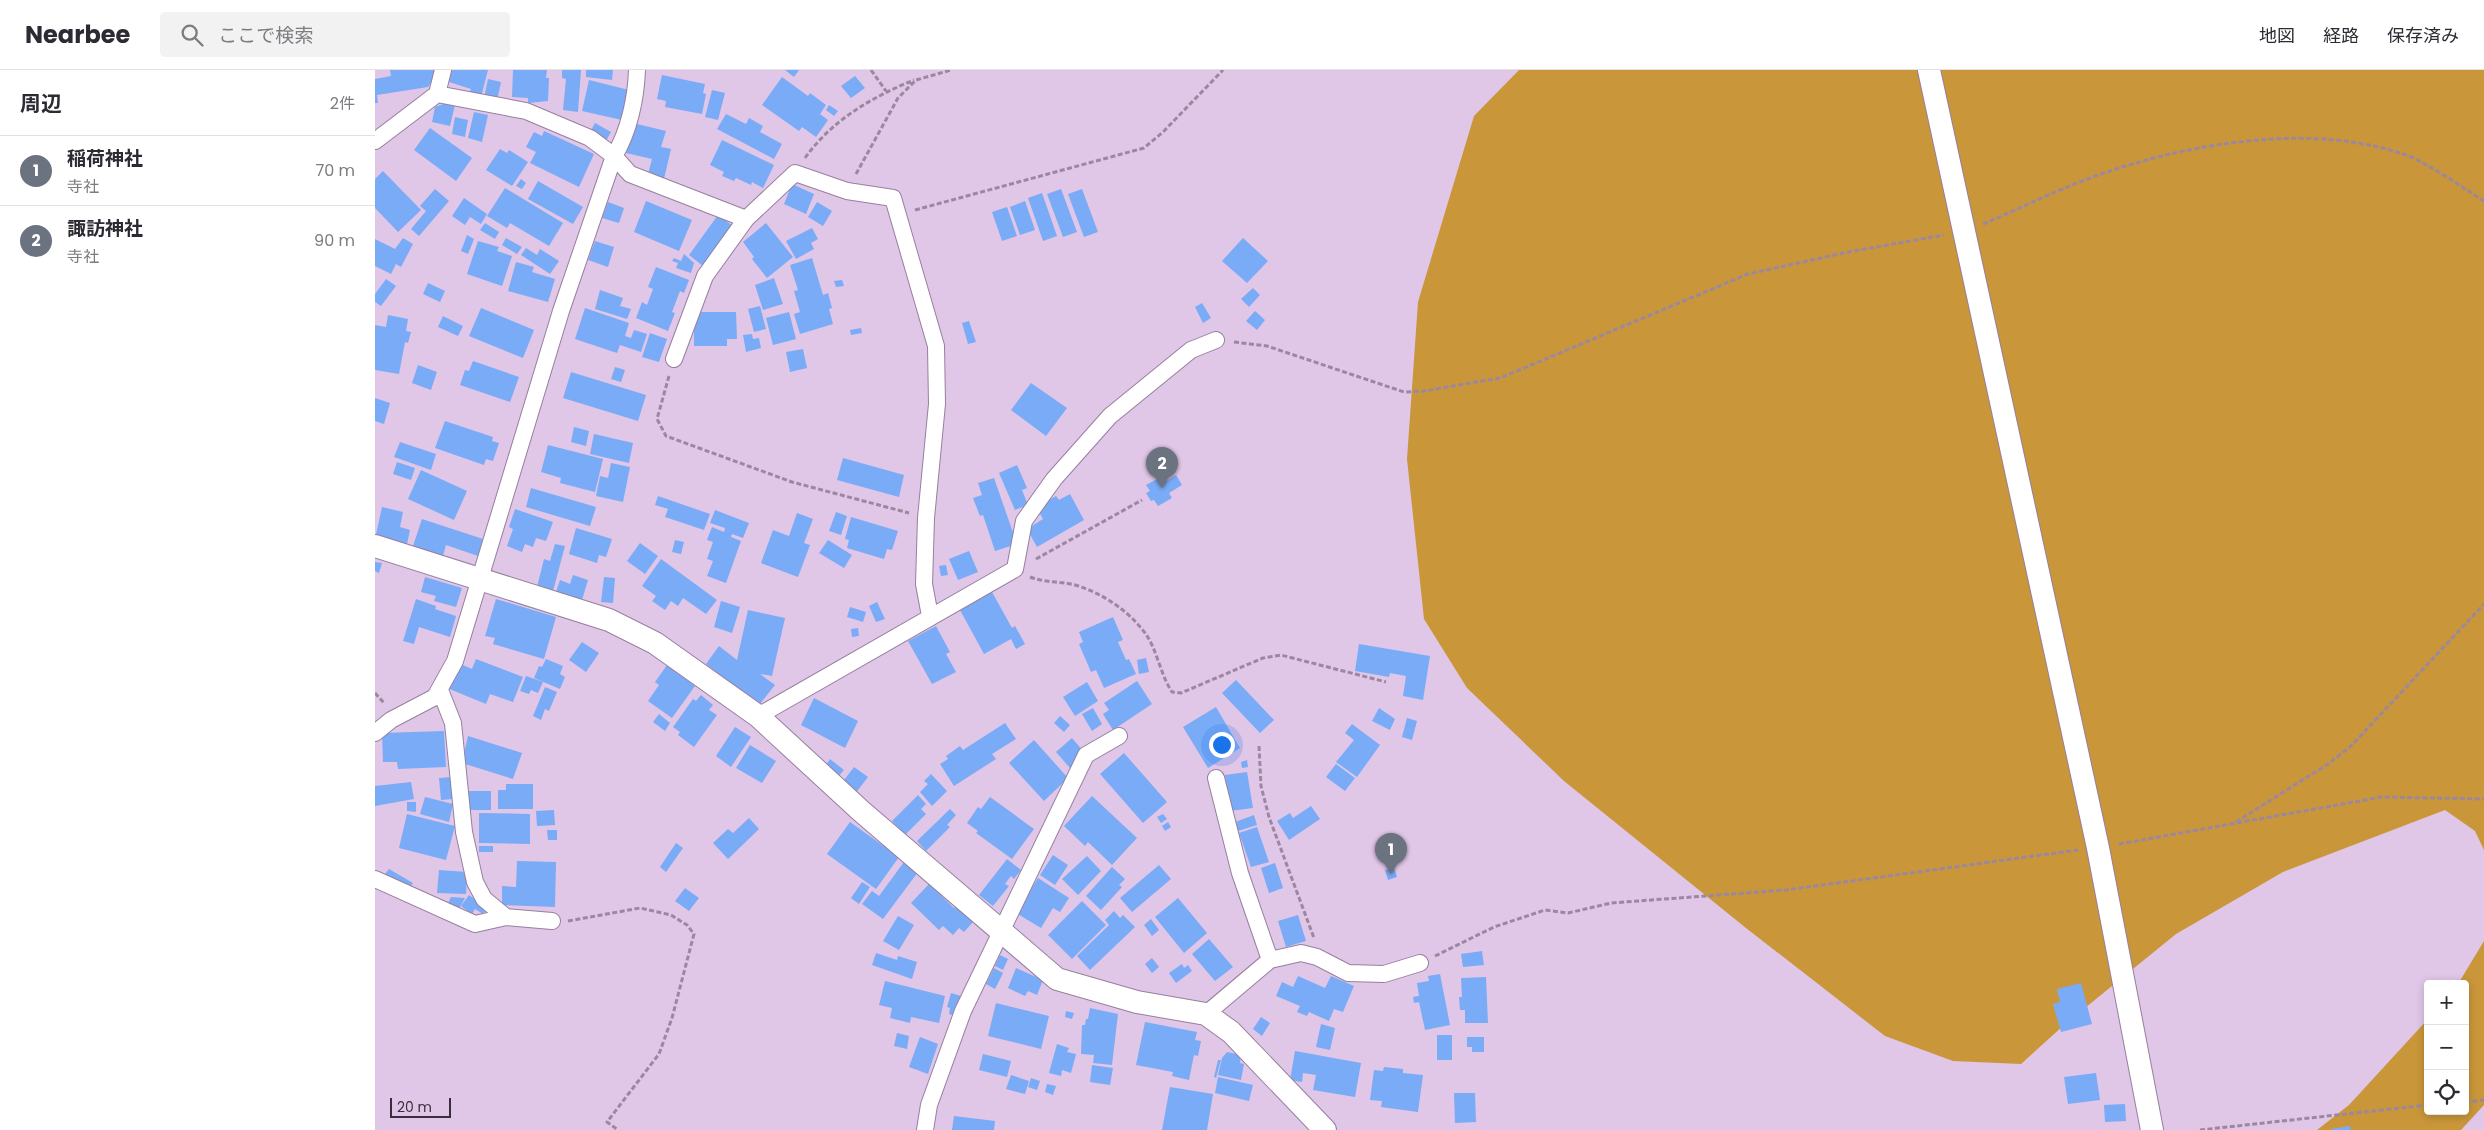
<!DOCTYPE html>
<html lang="ja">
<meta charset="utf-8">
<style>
:root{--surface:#fff;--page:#f2f2f3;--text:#2b2b33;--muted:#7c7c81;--line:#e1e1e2;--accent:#b45309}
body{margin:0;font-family:Poppins,"Noto Sans JP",sans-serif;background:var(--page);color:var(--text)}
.controls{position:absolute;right:15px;bottom:15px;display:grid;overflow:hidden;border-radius:5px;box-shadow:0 2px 8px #0003}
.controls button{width:45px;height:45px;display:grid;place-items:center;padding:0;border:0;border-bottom:1px solid var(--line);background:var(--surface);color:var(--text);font:25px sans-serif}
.scale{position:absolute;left:15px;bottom:12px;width:61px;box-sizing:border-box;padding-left:5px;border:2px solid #392f3c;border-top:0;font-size:14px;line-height:18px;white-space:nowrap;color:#392f3c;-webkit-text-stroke:4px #e0c6e7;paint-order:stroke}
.you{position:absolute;left:846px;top:674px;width:18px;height:18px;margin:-12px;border:4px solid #fff;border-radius:50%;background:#1a73e8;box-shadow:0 0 0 8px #1a73e833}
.badge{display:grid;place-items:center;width:32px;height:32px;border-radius:50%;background:var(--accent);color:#fff;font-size:16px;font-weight:700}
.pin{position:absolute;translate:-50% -41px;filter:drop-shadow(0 1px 2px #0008)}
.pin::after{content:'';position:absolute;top:26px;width:18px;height:15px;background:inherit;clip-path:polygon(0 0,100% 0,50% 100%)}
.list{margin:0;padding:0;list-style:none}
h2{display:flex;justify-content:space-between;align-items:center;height:65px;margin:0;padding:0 20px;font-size:21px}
h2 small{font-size:16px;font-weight:400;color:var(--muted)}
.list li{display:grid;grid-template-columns:32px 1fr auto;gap:15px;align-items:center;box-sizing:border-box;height:70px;padding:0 20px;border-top:1px solid var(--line)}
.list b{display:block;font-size:19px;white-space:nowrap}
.list p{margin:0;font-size:16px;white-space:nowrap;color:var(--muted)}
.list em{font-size:16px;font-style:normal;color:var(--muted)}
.icon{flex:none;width:28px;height:28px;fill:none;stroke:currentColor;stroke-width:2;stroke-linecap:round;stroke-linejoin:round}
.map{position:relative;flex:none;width:2109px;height:1060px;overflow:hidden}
header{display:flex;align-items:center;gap:30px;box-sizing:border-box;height:70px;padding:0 25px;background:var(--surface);border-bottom:1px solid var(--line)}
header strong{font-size:24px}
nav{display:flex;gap:28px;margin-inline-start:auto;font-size:18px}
.search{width:350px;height:45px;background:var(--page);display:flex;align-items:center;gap:12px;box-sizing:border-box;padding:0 18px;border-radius:5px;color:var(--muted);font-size:19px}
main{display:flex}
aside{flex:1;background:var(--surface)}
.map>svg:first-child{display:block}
</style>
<header>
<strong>Nearbee</strong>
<div class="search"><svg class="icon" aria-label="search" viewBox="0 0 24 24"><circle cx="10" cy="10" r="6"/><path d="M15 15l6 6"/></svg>ここで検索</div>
<nav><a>地図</a><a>経路</a><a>保存済み</a></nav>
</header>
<main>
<aside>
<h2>周辺<small>2件</small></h2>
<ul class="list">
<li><span class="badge" style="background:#6b7280">1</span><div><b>稲荷神社</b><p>寺社</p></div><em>70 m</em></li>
<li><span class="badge" style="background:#6b7280">2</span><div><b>諏訪神社</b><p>寺社</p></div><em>90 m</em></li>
</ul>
</aside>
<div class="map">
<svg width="2109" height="1060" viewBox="0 0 2109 1060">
<rect width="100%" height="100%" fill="#e0c6e7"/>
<path fill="#c9963a" d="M1144,0h965v780l-9,-19 -30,-21 -162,62 -107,62 -112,91 -43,39 -68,-3 -68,-25 -139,-108 -182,-147 -97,-93 -43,-69 -17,-160 11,-157 56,-186z
M2109,871v164l-23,25h-144l32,-25 79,-86v92h37v-127h-7z"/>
<path fill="#7aabf7" d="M15,0h49v1l-11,16 -51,8 1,8h-3v-24l16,-3z
M77,0h36l-7,27 -12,-3 2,-5 -22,-7z
M138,0h34l-1,8h3l-1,23 -20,2v-5l-16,-1z
M187,0h19l-3,42 -15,-2 3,-31 -4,-1z
M211,0h27l-1,10 -26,-3z
M410,0h14l-5,7z
M287,5l43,9 -2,9 3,1 -4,20 -37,-7 1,-6 -9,-2z
M480,6l10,12 -14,10 -10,-12z
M407,7l26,19 2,-3 16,12 -6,9 8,6 -12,17 -14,-10 -3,4 -37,-26z
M113,9l13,3 -4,19 -13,-3z
M214,10l40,10 -7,30 -40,-9z
M337,20l13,3 -7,27 -13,-3z
M71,33l9,2 -5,21 -18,-4 3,-15z
M454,35l9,6 -4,5 -8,-6z
M99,42l14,3 -6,27 -14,-4z
M351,44l20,10 3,-6 14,8 -3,6 22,12 -8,15 -57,-30z
M80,47l13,3 -3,17 -13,-3z
M220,53l16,9 -5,9 -16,-9z
M258,53l33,8 -5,16 10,2 -8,34 -16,-5 5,-19 -26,-6z
M55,58l42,30 -16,23 -42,-31z
M169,61l50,23 -15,33 -49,-24 6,-11 -10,-5 8,-15 8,4z
M347,70l52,25 -11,23 -11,-6 -1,3 -15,-7 -2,3 -12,-5 2,-4 -14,-7z
M125,79l7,4 2,-3 19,12 -16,24 -26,-16z
M8,101l38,39 -23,22 -23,-24v-29z
M146,109l5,4 -4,6 -6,-3z
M163,111l45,26 -10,17 -45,-25z
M417,114l22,10 -8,20 -22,-10z
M130,118l58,35 -14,23 -39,-23 -3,5 -20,-12z
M60,119l14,12 -30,35 -8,-7 15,-18 -6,-5z
M686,119l16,43 -14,5 -16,-43z
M707,119l16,43 -14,5 -16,-43z
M667,123l15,43 -14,5 -15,-43z
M89,128l23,16 -6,10 -11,-7 -5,8 -13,-9z
M271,131l46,19 -13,31 -45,-19z
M650,131l10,29 -15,5 -10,-28z
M233,132l16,6 -5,15 -17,-5z
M442,132l15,9 -9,15 -15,-9z
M632,137l10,29 -15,5 -10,-29z
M343,145l15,11 -30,40 -14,-11z
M110,153l14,9 -4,7 -15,-9z
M391,153l27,34 -26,21 -15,-19 2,-2 -11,-15z
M437,158l6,11 -7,4 3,6 -18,10 -10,-18z
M92,165l7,4 -6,15 -7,-3z
M28,168l10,6 -12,23 -5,-3 -5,10 -16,-8v-27l20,10z
M131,168l16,9 -5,7 -15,-9z
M868,168l25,23 -21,22 -25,-22z
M103,171l21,6 -2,4 15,5 -10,30 -35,-12z
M220,171l19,6 -6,20 -20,-7z
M151,178l11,7 3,-6 19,12 -9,13 -29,-19z
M309,184l10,9 -3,10 -15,-5 2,-5 -6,-2 2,-3 7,3z
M437,188l11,37 5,-2 4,15 -3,1 4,15 -33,10 -6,-20 6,-2 -6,-21 4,-1 -8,-25z
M141,192l18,5 -2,5 23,7 -7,23 -40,-11z
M281,197l33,13 -5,13 -4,-2 -8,21 3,1 -7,18 -32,-13 6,-16 5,3 6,-16 -5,-2z
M399,208l9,26 -20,6 -8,-25z
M11,209l10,7 -15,20 -6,-4v-8z
M467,210l2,6 -8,1 -2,-6z
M53,213l17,8 -5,11 -17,-8z
M878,218l7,7 -11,12 -8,-8z
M225,220l23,8 -3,8 11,3 -4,10 -32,-10z
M827,233l9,15 -8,5 -8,-16z
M385,236l6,23 -12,3 -6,-23z
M106,238l53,22 -11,28 -54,-22z
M210,238l44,15 -4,13 6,2 3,-8 13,4 -6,18 -21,-7 -3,8 -42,-14z
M880,241l10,9 -8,10 -11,-9z
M319,242h42l1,27h-10v7h-33z
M414,242l7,27 -23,6 -7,-27z
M13,245l20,4 -2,12 5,1 -3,11 -3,-1 -6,32 -24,-4v-45l11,2z
M68,246l20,10 -5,10 -20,-9z
M594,251l7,21 -8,2 -6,-21z
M486,258l1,5 -11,2 -1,-5z
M275,263l17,6 -8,23 -17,-5z
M377,264l1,5 6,-1 2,10 -15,4 -3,-17z
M428,279l4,19 -17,4 -4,-20z
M98,291l46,16 -9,25 -50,-17 5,-15 4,1z
M43,295l19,7 -6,18 -19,-7z
M240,297l10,3 -4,12 -10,-3z
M196,302l75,23 -8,26 -75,-23z
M656,313l36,25 -21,28 -35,-26z
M0,328l15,5 -6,21 -9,-3z
M70,351l48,16 -1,4 7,2 -6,18 -7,-2 -2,6 -49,-17z
M199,357l15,4 -3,15 -15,-4z
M219,364l39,9 -4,20 -39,-9z
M25,372l36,12 -5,16 -37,-13z
M173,375l55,14 -8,33 -35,-9 1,-5 -20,-6z
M468,388l61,17 -5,22 -62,-17z
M22,392l18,6 -4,12 -18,-6z
M236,393l19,4 -7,35 -27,-6 4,-20 8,2z
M642,395l10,23 -5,2 6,15 -13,5 -16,-37z
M46,400l46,21 -13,29 -46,-21z
M801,405l6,10 -13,8 3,5 -14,8 -4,-6 -3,1 -5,-8 4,-2 -4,-6 13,-7 4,5z
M619,408l23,66 -22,7 -12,-36 -3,1 -7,-18 9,-3 -4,-12z
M156,418l65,19 -6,19 -64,-19z
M695,424l14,26 -47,27 -10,-18 16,-10 -5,-9 6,-3 -2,-3 14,-8 3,4z
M283,426l52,18 -6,16 -39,-13 3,-8 -13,-4z
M7,437l21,5 -3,15 10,3 -4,19 -31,-10z
M140,439l38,13 -7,19 -10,-3 -3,9 -8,-3 -3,8 -15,-6 6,-17 -4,-2z
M340,440l34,13 -6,15 -11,-4 -1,3 10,4 -15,42 -19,-7 6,-15 -6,-2 6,-17 -6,-2 5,-13 12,5 1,-4 -15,-5z
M461,442l11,4 -6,19 -12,-4z
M422,443l16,6 -9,24 6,2 -12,32 -37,-14 12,-33 16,6z
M476,447l47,14 -6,19 -5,-1 -3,10 -37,-11 2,-8 -4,-1z
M47,449l61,20 -5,17 -32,-11 -3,11 -30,-10z
M201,458l36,11 -6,18 -7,-2 -2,8 -28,-9z
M300,470l9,2 -3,12 -9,-2z
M453,470l24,15 -8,13 -25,-15z
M265,473l18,13 -13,18 -18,-13z
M180,474l10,2 -12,45 -16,-4 7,-28 6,2z
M594,481l9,21 -20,8 -9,-21z
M286,489l56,41 -11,14 -23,-16 -5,8 -7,-5 -6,9 -13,-9 4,-5 -14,-10z
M0,492l7,1 -3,10 -4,-2z
M571,495l2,10 -7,1 -2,-10z
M198,505l15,5 -6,20 -26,-8 4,-12 10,4z
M50,507l37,11 -6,19 -22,-6 2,-5 -15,-4z
M229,507l11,1 -2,25 -12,-1z
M617,522l20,36 3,-2 10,18 -9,5 -5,-10 -27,15 -24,-44z
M41,529l20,7 -1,3 21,7 -6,21 -31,-10 -5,17 -11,-3z
M121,529l60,18 -12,42 -51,-15 2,-6 -10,-2z
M346,531l19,6 -8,26 -18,-6z
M502,532l8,17 -9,3 -7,-16z
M475,537l16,5 -3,10 -16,-5z
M373,540l37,8 -13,58 -12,-2 15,11 -16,20 -53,-41 13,-18 18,14z
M738,547l10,23 -5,2 8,18 3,-1 7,15 -32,14 -8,-18 -5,2 -12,-28 4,-2 -4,-10z
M561,556l14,26 -4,2 10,18 -24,12 -24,-43z
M483,558l1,8 -7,1 -1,-8z
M207,572l17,11 -13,19 -17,-12z
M984,574l71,12 -7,44 -20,-4 3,-20 -16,-3 -1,4 -34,-6z
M771,588l3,14 -10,2 -2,-14z
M101,589l47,18 -10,25 -23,-8 -4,10 -39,-16 11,-25 14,6z
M171,589l17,7 -3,8 5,3 -5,12 -26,-11 5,-12 3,1z
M292,595l28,21 -23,32 -24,-17 11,-16 -4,-3z
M151,606l17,6 -5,11 -7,-3 -2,4 -9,-3z
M861,610l38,40 -14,13 -38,-40z
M762,611l15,23 -39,26 -10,-16 6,-4 -5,-7z
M712,612l11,19 -23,15 -12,-19z
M170,617l12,5 -8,19 -4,-2 -4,11 -8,-4z
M326,625l12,10 -4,5 8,5 -23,32 -16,-12 2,-3 -7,-5 20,-28 3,2z
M439,628l44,23 -13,27 -44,-23z
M841,637l24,41 -32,20 -25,-41z
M718,638l9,16 -10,7 -10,-17z
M1004,638l16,11 -5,11 -18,-9z
M284,644l11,9 -5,8 -12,-9z
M685,646l10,9 -6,7 -10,-9z
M1032,648l10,3 -5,19 -10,-3z
M630,653l11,16 -24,15 4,5 -42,27 -14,-22 8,-5 -2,-3 14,-10 3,4z
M977,654l28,21 -23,32 -21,-15 18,-22 -9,-7z
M360,657l16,10 -20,30 -15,-11z
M69,661l2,36 -48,2 -1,-7h-14l-1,-29z
M93,666l54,17 -9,26 -51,-16z
M697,668l12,14 -14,16 -14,-16z
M659,670l34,38 -24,23 -35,-38z
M375,675l26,16 -14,22 -26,-15z
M749,683l43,49 -24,21 -43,-49z
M455,689l14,11 -8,9 -13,-10z
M872,690l1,7 -6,1 -1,-6z
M961,694l19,14 -10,13 -19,-14z
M479,697l14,10 -13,17 -14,-10z
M872,702l6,36 -23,3 -5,-36z
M556,704l16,17 -15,15 -12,-14 8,-8 -4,-3z
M77,707l1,22 -12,1 -2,-22z
M36,712l3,17 -39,7v-20z
M131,714h27v25h-35v-19h8z
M90,721h26v19h-26z
M543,725l8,9 -5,5 5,5 -21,21 -13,-14z
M717,726l45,42 -25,27 -24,-23 -3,4 -21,-20z
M50,727l28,7 -4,18 -29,-8z
M615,727l44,32 -22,30 -36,-26 2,-2 -11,-8 11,-16 3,2z
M32,732h9v10l-9,-1z
M936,736l9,13 -31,21 -12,-19 13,-8 3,5z
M575,739l6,6 -9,10 3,2 -24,24 -9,-10z
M179,740l1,15 -18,1 -1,-15z
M104,743l51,1v30l-51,-1z
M32,744l48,12 -9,34 -47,-12z
M788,744l4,5 -6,4 -4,-6z
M879,745l3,10 -19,6 -3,-9z
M374,748l10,11 -31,30 -15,-16 15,-14 5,4z
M475,752l49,35 -23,32 -49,-35z
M793,752l3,5 -6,4 -3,-5z
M882,757l12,35 -18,5 -12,-34z
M172,760h10v10h-9z
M301,773l7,5 -17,24 -6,-5z
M104,776h14v6h-14z
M678,785l15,10 -13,20 -15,-10z
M712,786l14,15 -23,24 -16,-16z
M632,789l14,11 -7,9 -3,-3 -6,8 4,2 -16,20 -14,-11z
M142,791l39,1 -1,45 -53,-2v-19l14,1z
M529,792l14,10 -35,47 -21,-15 10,-13 7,5z
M900,793l8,25 -14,5 -8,-25z
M784,795l12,14 -39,33 -12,-14z
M737,797l13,12 -6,6 3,2 -21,23 -15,-14z
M1019,798l3,9 -9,3 -3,-10z
M14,799l24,14 -4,6 -24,-15z
M64,800l28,2 -1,22 -29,-1z
M663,808l31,20 -9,14 -7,-4 -12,20 -25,-15z
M487,812l8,5 -11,17 -8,-6z
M554,814l25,24 2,-2 17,16 -9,10 -5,-4 -6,7 -10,-9 -4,4 -28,-27z
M310,818l14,10 -10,13 -14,-10z
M94,825l18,13 -4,6 -8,-5 -3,5 -11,-8z
M76,827l14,1 -7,13 -11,-6z
M803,828l29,35 -23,20 -29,-36z
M707,831l24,24 -34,34 -24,-24z
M739,841l6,7 3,-3 12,12 -45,43 -13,-14 32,-31 -4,-5z
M923,845l8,26 -20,6 -8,-26z
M523,846l16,9 -15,25 -16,-9z
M776,849l8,11 -7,6 -8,-11z
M834,869l24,28 -18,14 -23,-27z
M1107,881l2,14 -21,2 -2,-13z
M501,883l21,7 1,-4 19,6 -5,17 -40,-14z
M625,885l8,4 -5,11 -8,-4z
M777,888l7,9 -7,6 -7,-9z
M807,894l2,4 4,-3 4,6 -16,12 -7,-10z
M619,898l9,5 -8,16 -9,-5z
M641,898l27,12 -6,15 -9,-4 -3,5 -17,-8z
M1065,904l10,51 -25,5 -6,-28 -5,1 -1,-6 6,-1 -2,-13 12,-2 -1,-5z
M923,906l27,12 6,-12 23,10 -11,26 -9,-3 -5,12 -20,-9 -2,4 -10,-4 3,-6 -24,-10 6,-14 11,5z
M1111,907l2,46h-23v-13h-5l-1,-13h3l-1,-19z
M510,911l60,15 -6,27 -28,-6 -1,6 -20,-5 2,-10 -13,-3z
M1706,913l11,41 -31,8 -8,-28 7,-2 -3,-13z
M576,923l10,3 -6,20 -6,-2 1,-6 -3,-1z
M621,933l53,13 -8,33 -53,-13z
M715,938l28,6 -6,51 -19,-2 1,-8 -13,-1 1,-29h3l1,-6h2z
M691,941l8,2 -2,6 -7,-2z
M886,947l9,6 -8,13 -9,-7z
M770,952l52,10 -2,8 6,1 -3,15 -4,-1 -5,25 -17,-4 1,-4 -37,-7z
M946,954l14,4 -5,22 -14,-3z
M522,963l12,3 -2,13 -13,-3z
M1062,965h15v25h-15z
M545,967l18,7 -10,30 -19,-7z
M1092,967h17v15h-12v-5h-5z
M682,974l12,4 -2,4 9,2 -5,19 -9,-3 -1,6 -12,-3z
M920,981l66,12 -6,34 -42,-7 3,-15 -13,-2 -1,9 -12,-2z
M852,982l14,3 -1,8 4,1 -3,16 -23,-5 4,-17z
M608,984l28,7 -4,16 -28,-7z
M843,990h3l-5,18 -2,-1z
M717,995l21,3 -3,17 -20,-3z
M1009,997l19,2v4l20,2 -5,37 -37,-5 1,-6 -12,-1 4,-30 9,1z
M1721,1003l4,27 -32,4 -4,-27z
M636,1005l18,6 -4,13 -19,-5z
M843,1007l35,8 -4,16 -34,-8z
M656,1008l9,3 -3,9 -9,-3z
M672,1014l9,2 -3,9 -8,-3z
M795,1017l43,7 -6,36h-45z
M1079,1023h21l1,29 -21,1z
M1750,1034l1,17 -21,1 -1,-17z
M579,1046l41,5 -1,9h-42z
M1975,1056l1,4h-20v-1z"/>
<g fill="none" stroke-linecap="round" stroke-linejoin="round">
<g stroke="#977f9e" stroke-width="18">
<path id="street" d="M62,24l89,17 64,27 24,18 16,18 116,45
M0,71l62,-47 6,-24
M299,289l31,-83 41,-57 49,-46 52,18 46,7 43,148 1,58 -11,114 -2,66 6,32
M65,620l13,33 11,109 11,50 9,17 22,18
M383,646l257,-147 9,-48 30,-42 56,-63 81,-66 25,-10
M0,663l16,-13 44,-23 20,-36 106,-350 53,-155c15,-24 22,-58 23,-86
M841,708l24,95 30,87
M0,809l100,45 31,-7 46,4
M831,944l64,-54 31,-7 16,4 31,16 36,1 36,-11
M550,1060l4,-25 34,-94 123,-256 33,-19"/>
</g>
<g stroke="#977f9e" stroke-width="24">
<path id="secondary" d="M1554,0l169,778 54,282
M0,476l234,74 46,23 103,73 103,95 196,168 80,23 69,12 25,18 94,98"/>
</g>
<path stroke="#9b88a0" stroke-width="3" stroke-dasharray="5 2.5" stroke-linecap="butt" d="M496,0l15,21
M430,88c27,-38 67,-61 109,-78
M481,104l42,-76 18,-18 35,-10
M540,140l229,-62 19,-16 60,-62
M1608,154c38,-16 76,-35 115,-49 92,-32 214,-53 308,-20 21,8 58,33 78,46
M859,272l33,4 137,46 20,-1 76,-13 248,-104 100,-22 96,-17
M294,306l-12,43 9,17 126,46 117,31
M661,489l106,-59
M655,507c15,6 30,4 45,8 27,8 53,25 70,48 12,16 15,41 27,59l9,1 82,-35 18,-3 105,27
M0,623l9,10
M884,676l2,40 8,31 45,121
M1861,752l92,-58 23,-18 133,-142
M1744,774l263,-47 102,2
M193,851l72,-13 31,7 16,10 7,9 -22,84 -13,36 -52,68 11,8
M1060,886l59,-29 51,-17 23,3 43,-10 175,-13 292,-40
M2090,1032l19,-2
M1825,1060l228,-25"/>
<use href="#street" stroke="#fff" stroke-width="16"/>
<use href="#secondary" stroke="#fff" stroke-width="22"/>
</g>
</svg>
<div class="controls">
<button>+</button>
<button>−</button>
<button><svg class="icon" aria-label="locate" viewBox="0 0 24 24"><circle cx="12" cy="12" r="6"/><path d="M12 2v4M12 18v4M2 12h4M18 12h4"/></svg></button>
</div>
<div class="scale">20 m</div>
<div class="you"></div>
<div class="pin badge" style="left:1016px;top:804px;background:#6b7280">1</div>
<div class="pin badge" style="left:787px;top:418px;background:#6b7280">2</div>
</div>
</main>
